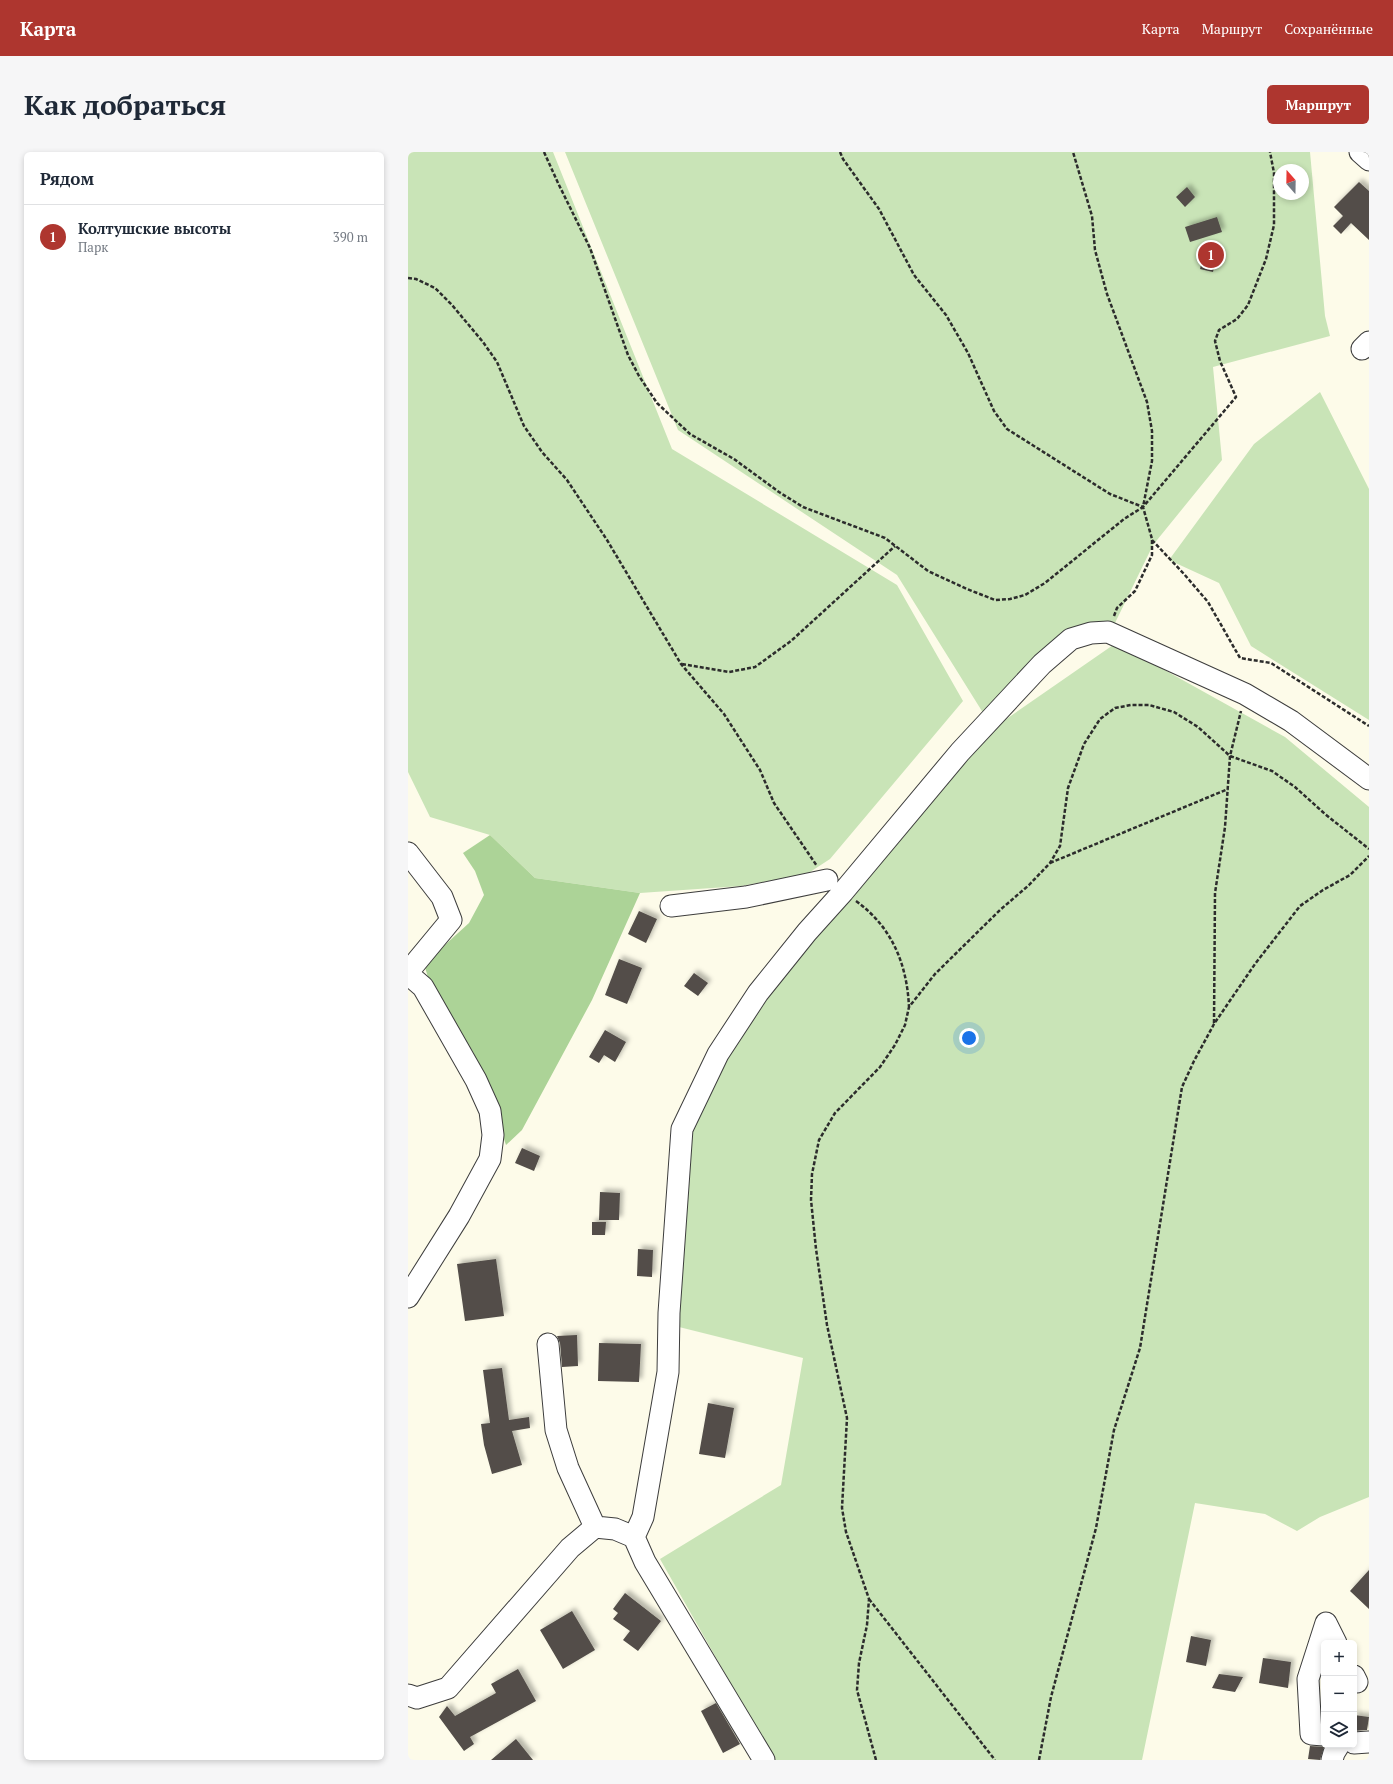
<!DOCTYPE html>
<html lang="ru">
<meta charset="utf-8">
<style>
:root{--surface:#fff;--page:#f6f6f7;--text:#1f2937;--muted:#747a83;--line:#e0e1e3;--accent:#ae362f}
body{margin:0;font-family:"PT Serif",serif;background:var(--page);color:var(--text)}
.controls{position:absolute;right:12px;bottom:12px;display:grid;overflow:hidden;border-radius:6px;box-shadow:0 2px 6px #0003}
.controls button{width:36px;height:36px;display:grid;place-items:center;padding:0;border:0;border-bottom:1px solid var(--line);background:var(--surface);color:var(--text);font:20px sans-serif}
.compass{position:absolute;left:865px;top:12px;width:36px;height:36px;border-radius:50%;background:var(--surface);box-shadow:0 2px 6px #0003;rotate:340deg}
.you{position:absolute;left:561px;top:886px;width:14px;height:14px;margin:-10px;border:3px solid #fff;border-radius:50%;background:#1a73e8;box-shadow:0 0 0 6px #1a73e833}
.badge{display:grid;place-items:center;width:26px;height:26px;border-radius:50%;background:var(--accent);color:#fff;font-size:13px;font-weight:700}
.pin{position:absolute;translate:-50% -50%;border:2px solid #fff;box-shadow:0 1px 4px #0006}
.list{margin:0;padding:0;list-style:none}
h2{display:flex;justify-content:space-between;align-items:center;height:52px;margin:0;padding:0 16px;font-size:17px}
h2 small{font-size:13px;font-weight:400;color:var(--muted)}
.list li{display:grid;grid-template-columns:26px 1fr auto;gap:12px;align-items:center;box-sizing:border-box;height:64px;padding:0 16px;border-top:1px solid var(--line)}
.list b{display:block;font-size:15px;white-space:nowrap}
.list p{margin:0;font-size:13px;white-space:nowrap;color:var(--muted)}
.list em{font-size:13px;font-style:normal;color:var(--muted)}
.icon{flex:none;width:22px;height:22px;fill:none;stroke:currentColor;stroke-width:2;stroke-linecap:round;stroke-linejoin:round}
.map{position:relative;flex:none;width:961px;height:1608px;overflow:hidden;border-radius:6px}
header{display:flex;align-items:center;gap:24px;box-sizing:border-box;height:56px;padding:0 20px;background:var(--accent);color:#fff}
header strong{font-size:19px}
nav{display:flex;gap:22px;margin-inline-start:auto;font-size:14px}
.intro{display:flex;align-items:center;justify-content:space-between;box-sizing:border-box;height:96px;padding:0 24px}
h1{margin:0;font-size:28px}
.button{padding:10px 18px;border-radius:6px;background:var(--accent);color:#fff;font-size:14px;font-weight:700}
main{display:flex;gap:24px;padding:0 24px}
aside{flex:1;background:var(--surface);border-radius:6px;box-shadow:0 2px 6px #0003}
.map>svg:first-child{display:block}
</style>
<header>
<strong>Карта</strong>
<nav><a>Карта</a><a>Маршрут</a><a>Сохранённые</a></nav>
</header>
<div class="intro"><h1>Как добраться</h1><a class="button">Маршрут</a></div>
<main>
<aside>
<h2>Рядом<small></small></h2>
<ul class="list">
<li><span class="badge">1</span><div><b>Колтушские высоты</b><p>Парк</p></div><em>390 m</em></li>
</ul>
</aside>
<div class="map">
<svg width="961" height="1608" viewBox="0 0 961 1608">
<defs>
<filter id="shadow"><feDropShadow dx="3.5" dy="-3.5" stdDeviation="2" flood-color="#0004"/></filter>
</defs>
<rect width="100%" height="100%" fill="#fdfbe9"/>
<path fill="#c9e4b7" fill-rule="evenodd" d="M0,0h145l119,297 225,136 66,116 -133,158 -23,15 -66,12 -101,7 -105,-15 -45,-43 -60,-18 -22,-45z
M157,0h745l15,164 5,20 -117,31 9,93 -69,85 -38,78 -50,20 -80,73 -88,-141 -219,-145zM871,18h24v24h-24z
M912,240l49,97v231l-118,-74 -32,-63 -50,-23 85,-116z
M708,491l169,94 84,70v690l-49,20 -23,14 -32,-17 -70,-11 -53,257h-368l-114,-201 121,-74 22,-127 -124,-31 11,-192 36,-77 39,-64 224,-263z"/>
<path fill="#acd397" d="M82,683l45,43 105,15 -48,107 -70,130 -16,15 -18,-54 -15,-39 -43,-68 -6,-20 45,-41 15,-28 -9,-24 -12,-18z"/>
<path fill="#524d48" filter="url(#shadow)" d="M951,30l10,9v49l-18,-17 -10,11 -8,-8 10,-10 -9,-9z
M779,35l8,10 -10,10 -9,-10z
M809,65l5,15 -32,10 -5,-15z
M795,104l13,3 -3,13 -13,-3z
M231,759l18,8 -11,24 -18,-9z
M211,807l23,9 -15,36 -22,-9z
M286,821l14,10 -10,13 -14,-10z
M197,878l21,12 -11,20 -11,-7 -5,8 -10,-6z
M114,996l18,8 -6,15 -19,-8z
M192,1040l20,1 -1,27h-20z
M184,1070h14l-1,13h-13z
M230,1097l15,1 -1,27 -15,-1z
M88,1107l8,57 -39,5 -8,-57z
M169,1183l1,31 -16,1 -2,-24 -3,-7z
M191,1191l42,1 -2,38 -41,-1z
M94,1216l7,52 20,-3 1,11 -18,3 10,34 -30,9 -8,-29 -3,-21 9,-1 -7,-53z
M300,1251l26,5 -9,50 -26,-4z
M961,1418v39l-19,-18z
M217,1441l36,28 -23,30 -15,-11 7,-9 -17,-12 5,-6 -5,-4z
M164,1459l23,39 -32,19 -23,-39z
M783,1484l20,4 -5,26 -20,-4z
M855,1506l28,4 -3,26 -29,-5z
M110,1517l18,32 -66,36 4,7 -10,7 -25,-34 8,-11 8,10 41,-23 -5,-9z
M811,1522l24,3 -8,15 -23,-4z
M308,1551l24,41 -17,9 -22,-42z
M946,1563l15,2 -2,13 -13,1z
M108,1587l17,21h-42z
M902,1594l14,1 -4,13 -12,-1z"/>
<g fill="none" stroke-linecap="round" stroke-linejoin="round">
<g stroke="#3d3d3d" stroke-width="23">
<path id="minor" d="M952,0l9,8
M954,197l7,-7
M0,701l34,44 9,23 -43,52
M263,754l75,-9 81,-17
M0,822l15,13 53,93 14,31 3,24 -3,24 -31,57 -51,81
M140,1192l8,86 12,38 27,59
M226,1385l9,-20 25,-145 1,-59 13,-184 36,-75 40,-61 49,-61 36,-40 117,-140 82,-88 29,-25 20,-6 17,-1 137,62 46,27 78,58
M946,1524l3,6
M0,1543l9,3 31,-10 122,-140 25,-21 20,2 19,8 11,25 119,198
M916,1583l-13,-1 -3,-55 18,-56 10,20
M946,1591l15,-1
M924,1608l2,-7 5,-8"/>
</g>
<path stroke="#2c2c2c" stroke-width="2.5" stroke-dasharray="4 2" stroke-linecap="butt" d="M136,0l14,31 32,65 38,107 11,21 18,27 33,31 44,25 45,33 24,15 82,31 43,33 39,18 28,11 15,-1 15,-4 20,-12 79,-64 19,-12 9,-46v-30l-5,-29 -40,-108 -12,-44 -3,-34 -19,-64
M432,0l3,7 36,50 35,66 32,40 22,38 26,58 13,18 103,65 33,13
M0,126l8,1 19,9 17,17 31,37 14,20 27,64 18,26 25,28 40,60 74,124 43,50 36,56 14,33 43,63
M744,388l32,34 24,28 32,56 31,5 98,63
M706,464l3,-8 18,-17 17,-36v-16l-9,-32 93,-110 -16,-36 -5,-20 4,-11 18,-11 11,-14 18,-46 8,-34v-52l-4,-21
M274,512l47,8 26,-5 36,-26 104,-95
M642,711l178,-74
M448,749c36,26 51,63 53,106
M806,871l1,-130 10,-66 5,-71 11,-45
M461,1447l126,161
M468,1608l-19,-70 2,-27 8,-38 2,-26 -23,-67 -4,-24 5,-90 -20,-93 -11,-76 -5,-49 1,-26 7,-34 16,-27 45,-46 15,-22 10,-20 4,-18 26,-33 65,-64 29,-25 21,-22 10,-17 8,-58 16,-44 16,-25 15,-11 16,-3h18l25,7 24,15 32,29 42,15 23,16 30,27 44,35
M631,1608l12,-63 45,-169 18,-98 26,-82 42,-261 12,-26 20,-37 41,-60 45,-58 23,-16 27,-15 19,-19"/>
<use href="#minor" stroke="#fff" stroke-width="21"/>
</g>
</svg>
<div class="controls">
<button>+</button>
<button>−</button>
<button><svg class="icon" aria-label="layers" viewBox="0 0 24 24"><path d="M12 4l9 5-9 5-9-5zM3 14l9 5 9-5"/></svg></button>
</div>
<svg class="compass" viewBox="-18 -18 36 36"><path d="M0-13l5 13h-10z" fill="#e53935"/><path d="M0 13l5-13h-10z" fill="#747a83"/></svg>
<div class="you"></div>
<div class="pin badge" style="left:803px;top:103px">1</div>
</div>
</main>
